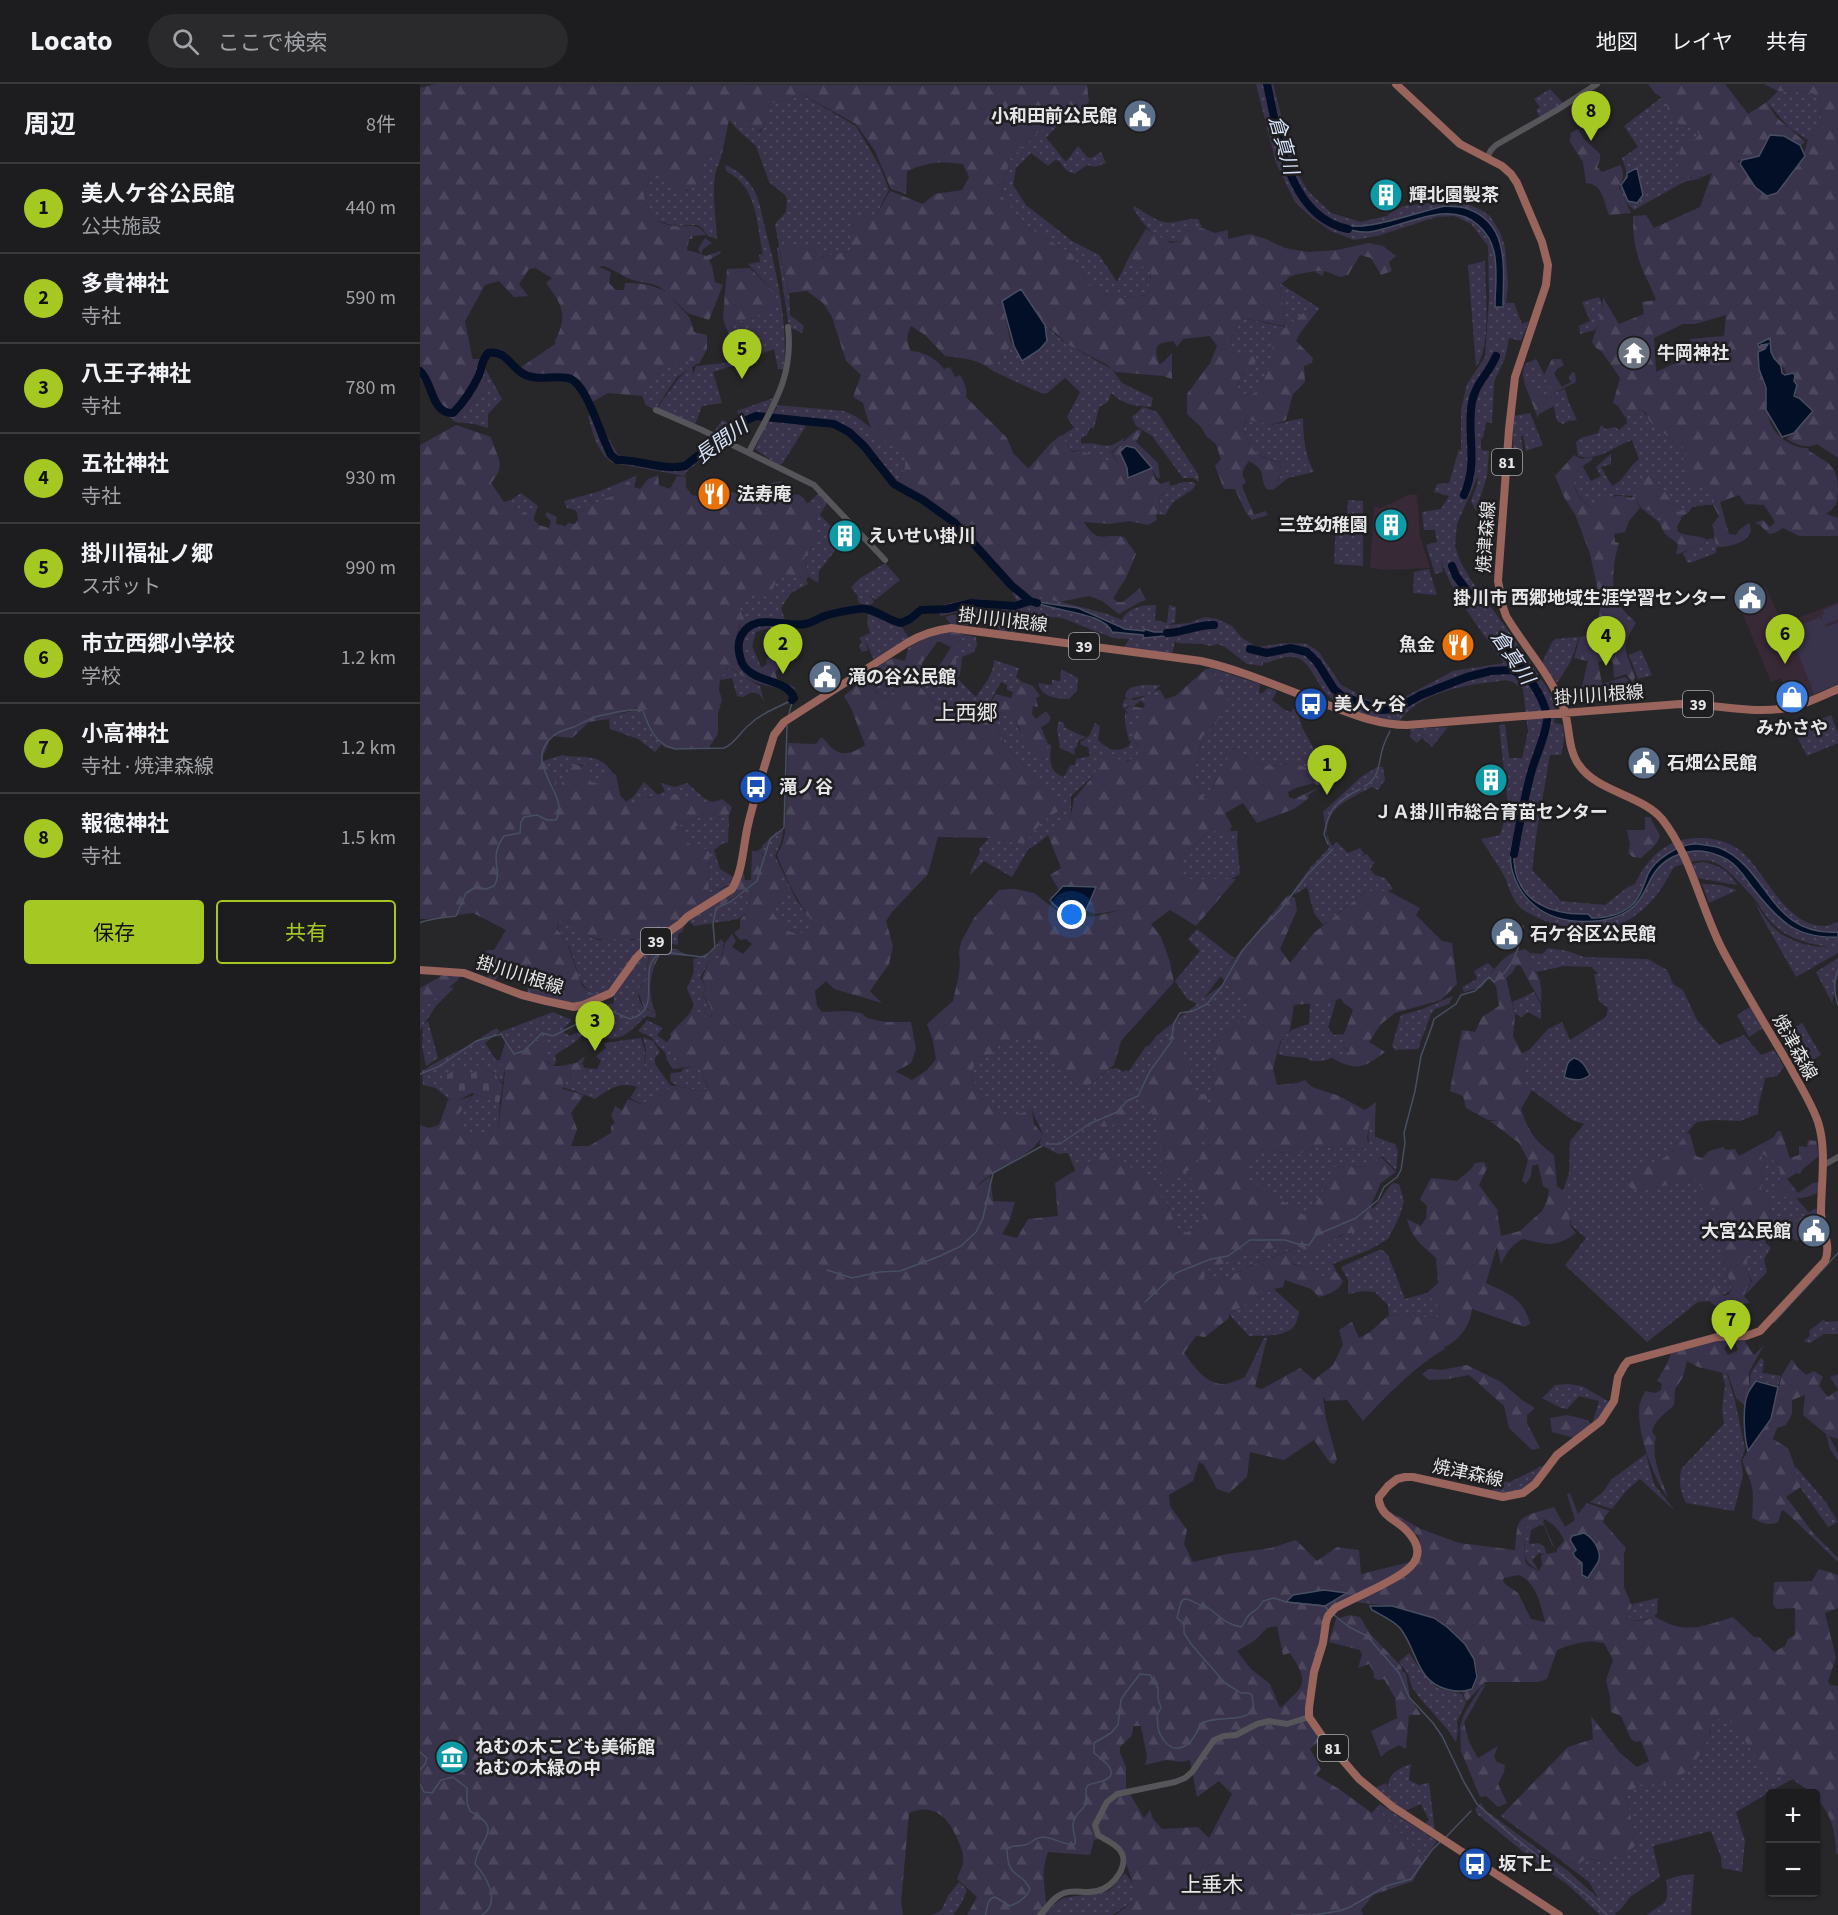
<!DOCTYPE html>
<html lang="ja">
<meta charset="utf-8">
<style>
:root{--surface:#1d1d20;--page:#2a2a2d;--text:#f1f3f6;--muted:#a0a2a5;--line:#3b3b3e;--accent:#a5c823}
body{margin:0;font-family:"Source Sans 3","Noto Sans JP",sans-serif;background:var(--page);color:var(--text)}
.controls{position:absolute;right:18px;bottom:18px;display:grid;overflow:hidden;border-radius:6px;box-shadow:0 2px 4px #0004}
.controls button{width:54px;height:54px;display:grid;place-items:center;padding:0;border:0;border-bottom:2px solid var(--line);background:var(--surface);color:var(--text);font:30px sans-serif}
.you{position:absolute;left:652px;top:831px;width:21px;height:21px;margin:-15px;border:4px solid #fff;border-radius:50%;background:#1a73e8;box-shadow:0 0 0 9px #1a73e833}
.badge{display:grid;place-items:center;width:39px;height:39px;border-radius:50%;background:var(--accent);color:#111;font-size:20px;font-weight:700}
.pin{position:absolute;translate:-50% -50px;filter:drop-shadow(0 2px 3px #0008)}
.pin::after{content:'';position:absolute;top:32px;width:21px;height:18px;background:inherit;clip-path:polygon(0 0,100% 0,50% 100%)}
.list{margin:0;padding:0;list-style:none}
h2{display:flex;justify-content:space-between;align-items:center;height:78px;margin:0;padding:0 24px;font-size:26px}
h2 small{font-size:20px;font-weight:400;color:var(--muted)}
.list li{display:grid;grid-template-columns:39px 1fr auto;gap:18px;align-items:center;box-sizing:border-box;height:90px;padding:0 24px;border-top:2px solid var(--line)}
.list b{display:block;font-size:22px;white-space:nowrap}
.list p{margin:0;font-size:20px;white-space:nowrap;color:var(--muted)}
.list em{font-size:20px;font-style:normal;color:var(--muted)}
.actions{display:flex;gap:12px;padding:18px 24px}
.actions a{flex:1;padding:14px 0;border:2px solid var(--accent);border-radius:6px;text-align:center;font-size:21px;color:var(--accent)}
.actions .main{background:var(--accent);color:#111}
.icon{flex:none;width:33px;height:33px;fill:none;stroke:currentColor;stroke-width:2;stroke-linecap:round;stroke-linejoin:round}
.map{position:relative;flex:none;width:1418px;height:1831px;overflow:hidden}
header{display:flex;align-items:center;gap:36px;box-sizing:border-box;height:84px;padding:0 30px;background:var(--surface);border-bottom:2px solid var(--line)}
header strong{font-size:28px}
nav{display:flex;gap:33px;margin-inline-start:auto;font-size:21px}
.search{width:420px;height:54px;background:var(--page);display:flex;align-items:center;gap:15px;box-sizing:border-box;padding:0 21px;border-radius:33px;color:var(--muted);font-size:22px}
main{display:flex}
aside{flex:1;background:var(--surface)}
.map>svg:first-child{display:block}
</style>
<header>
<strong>Locato</strong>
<div class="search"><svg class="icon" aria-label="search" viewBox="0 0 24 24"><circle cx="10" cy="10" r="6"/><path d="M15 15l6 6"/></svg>ここで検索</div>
<nav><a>地図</a><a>レイヤ</a><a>共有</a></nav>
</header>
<main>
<aside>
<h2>周辺<small>8件</small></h2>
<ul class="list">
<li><span class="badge">1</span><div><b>美人ケ谷公民館</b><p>公共施設</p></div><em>440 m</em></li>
<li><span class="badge">2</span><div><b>多貴神社</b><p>寺社</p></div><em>590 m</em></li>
<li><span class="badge">3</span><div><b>八王子神社</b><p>寺社</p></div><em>780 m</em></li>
<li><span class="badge">4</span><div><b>五社神社</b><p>寺社</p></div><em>930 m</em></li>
<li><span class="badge">5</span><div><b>掛川福祉ノ郷</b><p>スポット</p></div><em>990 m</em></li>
<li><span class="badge">6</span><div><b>市立西郷小学校</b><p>学校</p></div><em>1.2 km</em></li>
<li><span class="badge">7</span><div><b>小高神社</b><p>寺社 · 焼津森線</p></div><em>1.2 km</em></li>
<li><span class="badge">8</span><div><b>報徳神社</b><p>寺社</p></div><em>1.5 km</em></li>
</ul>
<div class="actions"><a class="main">保存</a><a>共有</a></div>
</aside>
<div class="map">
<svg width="1418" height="1831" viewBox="0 0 1418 1831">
<defs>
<pattern id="grass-dots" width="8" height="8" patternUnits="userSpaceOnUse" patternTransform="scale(1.5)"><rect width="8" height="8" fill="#39334c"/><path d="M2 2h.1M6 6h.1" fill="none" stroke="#4c475d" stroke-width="1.8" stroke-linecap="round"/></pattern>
<pattern id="forest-firs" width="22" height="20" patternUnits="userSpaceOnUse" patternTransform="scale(1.5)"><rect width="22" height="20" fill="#39334c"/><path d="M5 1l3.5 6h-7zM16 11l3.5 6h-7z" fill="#4c475d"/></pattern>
<pattern id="cemetery-stones" width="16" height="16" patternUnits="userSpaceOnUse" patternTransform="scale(1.5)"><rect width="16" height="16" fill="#39334c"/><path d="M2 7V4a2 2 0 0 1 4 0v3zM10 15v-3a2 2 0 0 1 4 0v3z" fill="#4c475d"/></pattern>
</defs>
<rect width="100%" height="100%" fill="#27272a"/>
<path fill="#372936" d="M997,410l3,42 10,32 -44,2 -16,-2 4,-62 7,2 27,-13z
M1345,502l18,38 55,-22v83l-29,12 -4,-9 -18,6 -6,-16 -10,4 -35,-84z"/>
<path fill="url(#grass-dots)" d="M836,0h17l22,85 13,22 23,22 30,9 25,-6 17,-10 45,-5 20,3 13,6 9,6 10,16 5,15 3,38 -2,18h8l8,21 7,-3 -8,20 -12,-3 -4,20 -11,24 -2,41 -6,-1 -3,16h-2v12l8,1 -2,25 -11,35 -5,-10 6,-16 1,-9 -21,48 -2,22 5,15 11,19 39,53 37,55 8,15 -1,20 9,2 1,15 -3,15h-11l-13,75 -5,40 29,31 44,4 23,-18 7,-3c14,-29 34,-47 67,-46 14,0 28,5 39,13 25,21 44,76 84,75 4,0 9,-3 13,-4v31l-42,24 -34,-60 -7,-15c6,9 12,20 20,27 11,11 39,20 53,17 -19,-1 -42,-9 -55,-22 -7,-7 -12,-16 -17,-23 -6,-8 -13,-14 -19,-21 -23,-24 -32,-23 -63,-13 -6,10 -12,22 -20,31 -27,31 -55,37 -94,27 -10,-2 -35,-11 -41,-19 -9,-9 -10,-22 -16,-32 -7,-12 -15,-24 -22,-35l19,-4 15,-51 -7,23 -9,-82 6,-1 4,34h13l6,-26 -5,-43c-4,-2 -8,-6 -12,-8 -5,-2 -13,1 -19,1 -30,3 -75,12 -93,40 -26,-3 -57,-10 -75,-31 -8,-10 -14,-28 -26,-33 -10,-4 -22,2 -32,5l-3,-1v4l-16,-2 -22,-17 -7,-3 -7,2 -9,-2 -25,-1 -2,-2 -3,13 -48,-6 5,-9 -16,-1 -51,-20 -46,-4v18h-5v-15l-14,-1 12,3 -1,12h-8l-2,-5 -3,-1v-9h-19l-2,4 -1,-4 -1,2 2,8 -14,-2 -3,2h-5l-7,-9 30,-7h-9l-25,6 -6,-9c13,-3 25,-7 39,-8 15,0 29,7 43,2l-5,-8 4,-3 91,24 15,6c6,-13 21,-15 34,-15l-1,15 12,3 2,-18 7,2 -1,15 -7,3 21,-2 16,-6 12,2 15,7 10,12 15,9 26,-4 24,1 12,8 22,33 14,7 4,4 17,7 25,-4 52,-28 51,-8c-22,-32 -51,-66 -63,-103l2,12 -8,2 -9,-29 11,-3 -2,-12h-11l-2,-18 19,-3 8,-13 -15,-4 3,-8 12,-1 10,-34 2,2v-41l6,-26 18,-27 4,-58 -1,-53 -17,-22 -17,-8 -18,1 -59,19 -23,4 -23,-9 -19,-13 -17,-16 -19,-39z
M1130,5l15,16 -25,12 -4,-7 4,-3 -6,-8z
M1358,7l34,2 7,7 3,22 -14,18 -19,-12 -22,-26z
M383,11l53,31 24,41 9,23 -14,27 -25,34 -30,6 -41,-7 10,43 1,22 14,11 -2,7 -13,-6 -12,-78 2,-3 -4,-22 11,-12 1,-13 -2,-4 -16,-13 -13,-36 -18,-16 -9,-10 12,-1 19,13 4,-5 5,-23z
M1242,13l5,3c3,32 17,18 32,34l-4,5 -6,39h14l-19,4 -50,28 -9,-9 -5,-12 7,-16 -5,-15 16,-11 -14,-21z
M654,30l-2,4 -14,7 -12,13c8,8 13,16 20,24l12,-16 9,11 4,1 10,-6 5,11 -11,4 -8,-2 -13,9 -8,-4 -7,-9 -4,-1 -7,6 -17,-13 -15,15 -3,17 13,20 46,36 27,14 18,27 12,-25 22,15 -3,23 -28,3 -29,-9 -19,-35 -45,-27 -26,-32 9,-36 41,-39z
M302,69c-1,8 -6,14 -7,23 -3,20 1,42 2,63l-9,-3 -6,-8 -5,-3 -21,1 -22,-6 -10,-24 8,-25 33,20h3l20,-35z
M305,81c13,5 23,14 30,27 5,10 7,24 10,36 12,46 23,93 19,141h-6l-4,-20 -16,6 1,2 -46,15 9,31 -20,3 -8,21 -38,-17 22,-31 10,-9 -11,7 -22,33 -9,-5 -4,-9 12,-25 32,-12 14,3 -8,5 1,8 3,-9 37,-4 18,-5 -11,1 -15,-33 31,-8 15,-28 -23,-25 12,-2 -1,-7 4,-1c-7,-31 -5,-67 -37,-83z
M714,122c9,5 20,14 30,16 8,2 22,-4 34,-3l4,9 -17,3v10c-27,5 -39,-13 -52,-33z
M1065,177c0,27 7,85 -9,106l-8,-102z
M895,187l-23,4 -11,9 38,24 -1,2 -14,2 -17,15 -15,7 -3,8 6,12v8l-8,9 -8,19 -8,5 -8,-1 -6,-7 9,-19 10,-11 -21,-2c-10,-15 0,-23 7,-37l43,9 -5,-44c15,-11 27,-11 45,-12l-3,5z
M1179,213c7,10 0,23 -4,33l-15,4 -1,-8 11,-5 -8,-19z
M625,241l21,19 46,25 10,14 31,15 -2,9c-19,-2 -25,-1 -40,-14l-3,9 -9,5 -5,21h-4l-3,7 -6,3v4l1,2c21,-3 22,9 42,-6l-1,4 -12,10 6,10 -3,3 -14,-4 -19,-11 -9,1 -11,-15 13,-8 -7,-11 13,-25 -15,-14 -19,16 -10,-3 -43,-20 5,-12 10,-6 2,-13 12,21 25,-20z
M52,275h8l22,40 -14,15v14l-14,-4 -19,-2 -8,-7h13l23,-21 6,-9 -15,-16z
M1116,275l18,34 11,-4 4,14 8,17 -9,1 -5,3 -6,-3 -6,-27 -14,2c-10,-12 -18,-15 -12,-32z
M353,314l-10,20h-7l-8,4 -61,49 -2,5 -72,-13c-16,-10 -20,-30 -25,-47l6,-3 24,42 19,8 40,5 8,-2 32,-28 -5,-3 10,-15 8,4 9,-6 -2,-7z
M356,321l68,6 11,5 50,36v15l-7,15c-15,-16 -34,-43 -53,-53 -19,-11 -52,-11 -74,-14l6,-7z
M723,323l14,5 41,62 1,8 -6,-4h-10l-31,-42 -16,-10 -4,-9z
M1220,325c7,5 10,13 16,18 11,8 22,12 30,24l-2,5 18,28 13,13 -2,8c-26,0 -32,7 -54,17l-18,-14 -7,-12 -19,-1 -24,13c-9,-6 -18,-18 -17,-30 0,-5 5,-9 8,-13l9,16 10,-5 -5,-9 15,-13v10l-10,3 11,19c14,-7 14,-17 27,-27l-7,-19c-18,6 -33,22 -54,16l-2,-14 5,-4 17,-5 3,-8 4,4 10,-2 4,3 8,-7 -1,-7z
M1110,329l13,32 -17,6 -3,-15h-2l2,16 -10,3v-39z
M827,334l24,7 32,-7c0,19 2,38 11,54l-26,6 -15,12 8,-15 1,-13c-27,-6 -28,-8 -39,-32z
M349,335l37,7 -24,38 -4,1 -23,-16z
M216,392l-24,20 -17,8 -5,-5 2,7 -15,7 -2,-3 -8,-2 -3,-7 36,-10z
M764,398h9l3,2 -4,6 -19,12 -8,13 -9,-1 4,-3 -1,-14 11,-11z
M101,409l17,13 -4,11 -10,-3 -13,-9v-5z
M399,409l8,10 -7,12 14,14 -4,3v9l7,7 -18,23 -1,12 -9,-6 -5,-20 8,-9 5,-34 -10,-10z
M928,416l15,1v65l-29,-2 2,-43 11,-1z
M1293,454l4,7 -1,8 -26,10 -3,-1 -4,-9 12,-6 8,-2 5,-6z
M465,479l15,17 -25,20 -6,-6 5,8 -5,4 -10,-3 -2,-8 -6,-8 8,-8z
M1009,485l8,26 -24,-2 1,-21z
M368,490l18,5 2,5 -17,9 -10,15 5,15 -30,9 -4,14 10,23h-5l-23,-19 9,-36 -4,-5 13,-17 22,-8 8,-8z
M448,530l33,12 8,12 -33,26 -12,-26 4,12 -6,2 -3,-5 3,-5 -3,-4 11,-5 -3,-10z
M546,551l10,2 1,8 -3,7 -12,5 -2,18 -3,3 19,19c7,-11 18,-23 18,-37l25,8 -3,9 6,5 -9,10 -6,-2v-5l-6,-3 -10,18 5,10 20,11 3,9 32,15c-1,14 -3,27 13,32l6,-12h5l1,-6 14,-3 -2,-9 -7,-2 -1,-3 9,-6 6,-13 5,3 -2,14c10,10 17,13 31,6l2,-6 -2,1 -4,-18v-11l4,2 12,1 -8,19 5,15 1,7 -45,19 -23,21v19l-5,7 -35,26h-2l-17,29 -28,-16 -14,14 1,-5 9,-18 -1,-3 10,-11 -23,-5 57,11 20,-23 19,-12 -57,-64 -8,-18 -18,-15 -29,-2 -13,-4 -20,-24 7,-16 14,9 17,-19 3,-14z
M1159,553l-8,24 -14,22 -15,-20 10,-21 3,-3z
M1221,566l11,25 -14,4 -9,-24z
M465,578l11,18 -3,13 -10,5 -7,-7 -18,-11z
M791,584l49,16 -1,9 2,1 7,-6 9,3 -5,9 13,10 6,2 5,-7 7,8 -4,4c4,19 19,31 21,50l-9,2 -15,-5 -34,2 -28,-18 -19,33 -8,21 -6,-7 -7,-20 8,-38 21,-23 2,-28 -16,-17z
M312,585l10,7 18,10 4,15 -5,-7 -7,-2 -9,5 -6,-1 -5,-18 -12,2 5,-10z
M641,585l17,9 -1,13 -8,8c-12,0 -28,-2 -31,-16l14,2v-5l8,1z
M722,601h18l-15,19 -5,-3 -6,5h-6l-4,3 -2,-4 3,-6 10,1 13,-5 -20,4 -3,-2c1,-10 9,-10 17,-12z
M219,625l4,4 6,18 13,13 -7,8 -17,-13 -28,-10 -1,-10 4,-3z
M1411,631l7,18v10l-31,13 -11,-21 12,-4 -1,-3 10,-3 -1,-4z
M639,637l5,2v4l16,8 6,2 -8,4 -1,6 -3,2 1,6 -15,-7 -3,-19z
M1028,643l-16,20 -10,-9 -5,5 -8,-7 2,-2 -1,-5z
M142,671c21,4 37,-3 51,18l-8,2 -4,9 -11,-1 -2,-11 6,-8 -12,1 -7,-1 -13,18 -3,6 -8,-10 -8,-17z
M957,683h6l2,13 -7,10 -6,-3c-19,10 -46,20 -45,45 0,4 3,10 5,14l5,-4 11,11 12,-5 4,5 -2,3 5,-2 5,7 3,1 -5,7 5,6 10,3 8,11 -5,2h-22l-43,34 -9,-12 -7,-26 -12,7 -2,-3 17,-23 19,-20 -6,-36 38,-35z
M224,698l14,13 7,-4 -4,-8 14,4 12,-4 17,15 10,5 -20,-2 -16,-6 -29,2 -9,7 -11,1 -3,-3 7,-5z
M287,729l14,4 7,-3c2,6 0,21 0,28l-6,2 -8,6 6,19 15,9 -1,5 -25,10 -1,-24 3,-19c-20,-1 -25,-8 -36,-23z
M363,747l-2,12 -6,13 21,43 17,24 -2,10c-26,0 -22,0 -38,-20l5,-40 -16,-20v-7l14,-14z
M790,747h28l-1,10 3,33 -9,5h-47l-5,-20z
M1283,778c16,3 26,9 34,23l-40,-7 -6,-14z
M1282,800l18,1 17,5 -28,13z
M333,801l-7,28 -7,6 -45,7 -5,-5 -5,6 -1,4 -5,3v11l-19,-4 27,-20h3c8,-10 28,-12 39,-19 9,-5 17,-11 25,-17z
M139,837l14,2 12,11 14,6 17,-2 17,2 31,-8 -53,58 -10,7c-24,-10 -21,-21 -29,-42 -3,-10 -8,-18 -14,-26z
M777,845l37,29 -30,40 22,-16 23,23 2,8 -26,21 -10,4 -4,13 13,7 -13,18 51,73 35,6 18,-8 48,2 7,-2c-2,-8 -2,-14 -1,-22l6,-5v17l20,7 3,7 -2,19 -14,-14 -11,10 -39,1 -1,13 -12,17 -10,18h-5l-28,-17 -75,26 -21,12 -13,-33 -92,-33 -7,-17 -10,1 -19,-10 4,-9 -11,-25 -29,9 -32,-41 5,-20 15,-3 7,-10 32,-12 52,58 28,-22 7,-1 6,4 2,-2 4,1 17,-25h3l7,-10 41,-32 -10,-5 -12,-18 25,-30 -12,-12z
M301,855l3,4 -3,14 -13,6 -8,15 6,8 -3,9 7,13 2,11 -22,-6 4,-8 -7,-16 7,-18 -1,-12 17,-5z
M233,863l5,1 -8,2 -4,22 2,3 -2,6 -6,5c-6,14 3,23 16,28l-1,4 -9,-2c-12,11 -25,29 -44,20l-6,-26 18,-7v-7l23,-37z
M1128,864l20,3 16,6 64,2 19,11 6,14 10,6 14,30 22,25 25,-10 17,20 13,-5 10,17 -7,9 -12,2c-2,13 -7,23 -7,36l-18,7 -27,-1 -16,2 -12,13 -3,7 -26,24 -12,-2 -15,23 17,3 53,-12 17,30 8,45 1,14 7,23 -20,11 -14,1 -51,40 -82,-77 21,-27 -14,-12 -9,-35 6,-18 1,-32 14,-17 -12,-4 -40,-30 -7,1 -3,-5v-33l7,-3 19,-21 14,-7 8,18 36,-23 2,-9 -9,-7 -5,-27h4l-6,-7 -28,-1 -27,6 -10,-11 3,-8 12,1z
M1418,874v16l-6,29 -16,-31z
M1068,879l6,6 -12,18 -18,5 -2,-5 15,-8 -3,-8z
M27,903l7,1 -18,18 -12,18 4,-3 10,37 -12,8 -4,-20 1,-20 -3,4v-19l7,-9z
M1114,908l7,13v14l-13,-7 -6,5 -7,-3 -3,-12z
M1033,912l-4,8 -14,5 -4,5 -13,35 -23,1 -3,-4 9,-31 19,-5z
M916,917l-8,27 6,7 11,-1 -2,13 7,5 -28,9h-11l-5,-3 -21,-2 -7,-2c4,-22 12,-24 31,-30l1,-21z
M1330,923l13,21 -14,9 -12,-22z
M133,928l19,8 -7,7 -2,5 7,4 12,-6h7l-14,12 -20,13 1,7 -3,4 -9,-7 -12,-17 -8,9 -11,2 -7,-14 -7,-7 -14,11 11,17h9l-2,23 -9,-10 -18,-7 -2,7 -7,6 -9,-11 -1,28 1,2 -8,2 -14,-12 -13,-3 -1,-14c17,-11 34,-19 51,-28 8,-5 15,-11 24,-15l3,4z
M227,936l16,8 -6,7 12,9 12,24 -8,1 -6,-9 -2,-8 -6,-5 -8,-10 -13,-6z
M1382,939l19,32 -11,6 -18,-32z
M223,953l10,4 7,11 -5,6v6l15,21 -2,7 -27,12 -11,-6 7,-11c-18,-6 -28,2 -42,12l-32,-12 -1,-6 26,-9 -3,-4 12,1 4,-8 -5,-5 10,-8 -2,-5 37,-5 4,13 -1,20 2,-20z
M272,982l8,2 8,20 -6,3 -25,-5 -7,-5 1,-8 10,-1 2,-3z
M54,1010l26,10 -2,26 -33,6 -6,-22z
M1340,1068l19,12c0,5 0,10 2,15 3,4 26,32 28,33l-24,18 -16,-5 1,-28 -9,-9 2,-16z
M973,1099l6,1 5,17 -4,14 -12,24 -19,11 -36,14 3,7 -7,6 -10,-1v-5l-29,-8 6,-15 -40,15 -37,18 -15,-2 1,-9 57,-21 38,-2 10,7 15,-10 22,-11 17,-3 10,-12 -2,-9c10,-8 12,-18 21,-26z
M1344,1143l13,6 -1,4 -10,1 -1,4 6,6 -7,11 3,13 -23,24 8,-15c-2,-4 -6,-10 -6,-14 -2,-14 10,-29 18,-40z
M961,1165l7,6 17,44 22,-6 13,15 -2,9 -7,1 -42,-3 -1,-10 -13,-13 -12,-1 -15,3v-14l-7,-13z
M854,1205l25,23c-1,4 -2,10 -4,13 -9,13 -32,10 -46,11l-20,-22z
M1403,1236l4,2 11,-1v13h-14l-14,9 -6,-2 6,-5 -1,-5z
M1341,1274l3,3 -2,12 19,3 -3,10 -21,-6 -8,10 2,-18z
M1302,1289l5,1 8,27 10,48 -4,11 2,15 -9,36 -48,-8c-6,-11 -8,-23 -4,-35l42,-44 -2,-15 3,-24z
M1148,1300l14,2 29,17 -9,14 -10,8 7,-24 -20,-5 -12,13 -6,-1 -19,-10 13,-13z
M1226,1370l8,30 21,27 -35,-32 -14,12 -14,18 -22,-7 13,-10 9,-13z
M1126,1380c-9,12 -18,29 -35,31 -6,0 -13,-2 -19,-3l3,-11 15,1z
M1376,1383l29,34 13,21 -10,5 -28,-40 2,-2 -7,-16z
M1122,1434l2,1 -1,4c5,7 7,19 13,25l-4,-3 -8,-19 -4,-1 -9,5 -2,14 9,-1 6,3 3,9 -8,-2 -7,7 7,11c-23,-15 -10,-17 -16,-39l4,-6z
M1238,1514l-1,16 -9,5 -16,2 -4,-5 5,-12z
M989,1569c9,13 17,25 29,35l24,6 4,9 -9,18 1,9 -2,12 -9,-13 -28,-32 -7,-10 -4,-13 -9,-12z
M1293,1634l23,4 33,51 23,6 -56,33 9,29 -3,31 -20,-4 -1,-11 -10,-26 -58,15 7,31 -30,20 -8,11 -7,6 1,1h-16l-33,-31 -25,-17 -65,-53 -2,-5 6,-6 4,7 83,61 30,27 -9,-16 -30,-23 18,6 10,-7 13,3 37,-16 -11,-51 84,-60z
M992,1680l-2,5 -1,11 12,6v-2l8,-1 6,48 -11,-7 5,-4 -8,-16 -16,7 -30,-23 11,-5 3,6c-4,-14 11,-22 23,-25z
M960,1720l57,37 -12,17 -49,-50z
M705,1789l8,10v18l-20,14h-64l-3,-2 6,-7 11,-8 46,-7z
M1274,1790l-3,41h-44c17,-14 23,-8 19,-35l12,-4z
M539,1798l8,8 -6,14 -8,11h-21l9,-4 7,-15z"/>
<path fill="url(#forest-firs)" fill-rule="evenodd" d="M15,0l652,1 2,17 -13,11 -25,7 -41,39 -9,36 26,32 45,27 19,35 29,9 28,-3 3,-23 -22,-15 17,-28 25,14 13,-2 1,-10 17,-3 13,5 13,-3v9l22,-5 16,5 19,9 23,4 29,-2 32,-7 14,3 13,10 -7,6 3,9 -11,4 -10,-17 -11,-3 -12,20 -8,2 -15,-6h-9l-24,4 -12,8 5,43 -43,-8c-7,14 -17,22 -7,37l21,1 -1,9 -9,3 -9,18 6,8 8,1 8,-5 8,-19 8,-9v-8l-6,-13 3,-7 15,-7 17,-15 14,-2 -18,23 -4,8 17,17 -1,5 -8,3 1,16 -12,12 -7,26 -16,5 -24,-6 -3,11c11,24 12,27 39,32l-1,12 -8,16 -7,-1c-7,-15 1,-18 -17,-28 -6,8 -9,12 -3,21l-4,4 12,29 11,-4 3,4 -16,5 -7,-9 -10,-22h-11l-9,-23 6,-7 -5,-15 -9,-7 -6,-10 -14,-13v-20l23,-31 7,-17 -7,-10 -27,3 -6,8 -4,-6c-19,2 -19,6 -14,23l3,-1 10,-10v26l-9,-3 -47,-4 -10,-8 -40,-20 -9,-10 -12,-9 -13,-19 -30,-5 8,39 -2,13 -10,6 -5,12c-14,-12 -31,-13 -48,-15l-20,-21 -14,-9c-5,11 -5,15 0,25 13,1 25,7 33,18l6,-2 5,10 5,-2c4,6 8,16 6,22l41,41 6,15 15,15h1l22,-25 10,-8 11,17 9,-2 19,11 14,3 3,-3 -5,-8c9,-9 16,-16 26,-24l4,2 -6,11 22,21 2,15h-3l-5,-9 3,10 6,5 8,-3 1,5 -11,11 1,14 -4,3 1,6 -9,5 -19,-4 -19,3 -26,-2c14,23 18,11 40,15l12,17 -10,24 -13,20 4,4h6l17,-14 6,12 -6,2 -21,12 -17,-13 -13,-5 -30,6 -43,-12 -25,-28 -25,-34 -40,-28 -28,-17 7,-16v-15c-30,-14 -34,-18 -42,-49l-10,-6 8,-22 -15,-14 -14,-44 -9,-14 -16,-12 -18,2 -10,-44 35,-3 7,11 29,-6 1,-30 10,-11 14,7 15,-26 33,13 12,-10 27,-4 7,-13 -6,-13c-25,-3 -33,-2 -56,7l-1,23 -15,-5 -16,-38 -19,-27 -53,-29 -34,9 -5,23 -5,4 -18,-11h-12l-7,33 -14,3 -8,15v14l-15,6 -4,5 -29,-25 -8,25 10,24c7,2 13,5 20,6 13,2 24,-5 32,9l-13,1 -1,3h-3l-2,11 14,4 -3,-5 7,-11 7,5 -9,6 -2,5 5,2 14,-5 1,2 -12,7 3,6 3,16 8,3 -14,35 -22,-7 -19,-19 22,24 4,14 13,3v14l-7,13 -14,-2 -32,11 -12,25 -34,-3 -16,9 -12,-21 -10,-6 -42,1 -8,-8 35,-24v-3c13,-26 8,-35 -9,-58l6,-5 -17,-10 -6,1 -10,15 9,12 -14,1 -15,-16 -14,4 -20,36 9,46 15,18 -5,8 -24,22c-32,0 -24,-18 -40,-36v-291zM183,182c11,3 17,9 27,13 12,5 25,2 36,13 -14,-8 -26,-9 -41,-9l-1,7h-8l-7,-7 2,-11 -12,-5zM715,364l17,20 -24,10 -1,-10 -7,-16z
M1228,0h77l23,30 19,-12 9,15 29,25 -6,5 -62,14 11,13 56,-21 4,-13 14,-18 -3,-22 -7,-7 -34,-2 -14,-7h74v374l-21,-14c-10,5 -21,1 -30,-5l25,-28 -16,-16 -12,-27 -13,-8 -9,21c8,17 4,22 7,38 3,15 24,31 39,29l1,3c19,12 29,14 29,39 0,13 -2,17 -12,24l12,4v18h-39l-16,-8 -8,5 -6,1 -9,-9 -5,-2 8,-3 7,7 5,-5 -11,-17 -16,-1 -2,1 -7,-10 -19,7 9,32 7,1 3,-5 10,-7c9,17 -20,25 -32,24 -4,-9 -2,-15 -5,-22l7,-9 -6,-11 1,-8 -12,-12 -7,3 -8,-5 -2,-8 2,-5 -4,-11 3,-8c-11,-15 -35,-20 -40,-38l-6,-4 -15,8 -7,-11 -5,-3 7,-25 -18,-26 -7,-5 -3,-5 10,-32 1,-13 16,27 25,-10 -2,-12 14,-2c-5,-14 -13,-27 -17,-40 -5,-15 -6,-29 -6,-44l13,-1 8,13 46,-21 12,-34c-14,6 -19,8 -33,-1l-2,-12 6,-19 12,-2 4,-5c-16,-17 -29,0 -33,-34l-11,-7zM1306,231l-2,21 -34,3 3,16 -37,17 -2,-34 29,-14h12z
M1158,45l5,9 17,16v6l-3,7 5,5 18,-7c5,7 3,16 -1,23l12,25 -22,2c-5,-13 -6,-31 -23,-32l-3,-21 -13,-20 1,-9z
M330,184l21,21 5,15 -20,13 -31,8 -2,-8 4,-48z
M1132,275h9l3,6 -7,4 -3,5 8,13 9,-5 -2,-5 3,-5 3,1 1,9 -22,11 -10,-18z
M1103,296l14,16 14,-2 3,12 -15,8 -1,4z
M36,341l35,12c5,21 17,26 0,46l13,19 7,-2v5l14,9 9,2v4l5,5 10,3 2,-7 -6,-6 2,-3 10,5 -1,7 10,2 2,-3 7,1 3,-5 -1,-6 15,-7 -2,-7 5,5 4,-3 13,-5 9,-9 16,-12 -3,12 6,2 8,-10 10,-4 1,10 11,4 7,-13 9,1v10l6,8 21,4 17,-7 17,1 18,-5 2,-4 14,-3 8,13 11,1 17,19c1,17 -1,30 -13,44l5,19 -3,2c-24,-7 -29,-5 -36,19l-18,-5 -12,16 5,12 -6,5 -5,23 19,17 7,3 7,-5 -1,-4 5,-6 -2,-9 2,-6c6,7 8,15 6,23l4,4 -6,6 2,7 19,9 -3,3 -10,-5 5,5c-20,-6 -39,-7 -55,-22l-6,1 1,-3 -8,13 -1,10 3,10 -4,13v21l-10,15 -43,-1 -6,-8 -12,-10 -3,-18 -8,-4 -23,8 -4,3 -20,3 -17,16 -21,-2c-3,7 -4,14 -8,19v6l5,4 3,13 8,10 9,-17 7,-7 5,2 15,-3 -7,9 3,10 10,2 4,-9 8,-2 3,2 4,20 9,10c12,-1 13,-5 22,-8 7,-2 18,-2 25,-2 17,0 24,14 46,4l10,8 -3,8 -8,2 -14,-4 -32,14c12,15 16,22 36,22l-3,19 1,25 25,-9 9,-14 2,10h6l1,-29h5l5,-3v6l16,18 7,21 -12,20c16,20 12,20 37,20l3,-10c-16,-23 -26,-42 -36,-68l5,-10 3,-12 3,-90 28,1 5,-7c6,4 6,7 11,11 11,10 23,4 33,-3l-14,-37 -7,-12 15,-13 -2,-4 17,11 9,8 10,-5 3,-13 -11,-18 8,-4 12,3 3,-13c20,-12 34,-21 58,-13l-8,7 -2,13v23l-20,2 2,-6 -3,-1 16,-26 -13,-6 -16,22 1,5 -6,15 20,23 13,4 29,2 18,15 8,18 57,64 -19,12 -20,23 -32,-6 -53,-1 -10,37 -36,38 -6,9 7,25 -4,18 -19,27 12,12 -48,-14 -8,-8 -11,10 2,15 5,6 26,-1 13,2 6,5 18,4h26l5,27 -5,14 -16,9 4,1 13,7 15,-10 9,-11 -3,-18 -6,-17 26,-23 6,-27 1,-12 -1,-10 2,-10 13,-24 25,-28 16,-1 19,4 27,21 30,3 30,-7 -26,4 -9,-4 10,-23 -33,-1 -4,4 -9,-15 11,-7 -13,-33 23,-19 3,-17 20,-24 3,-9 12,-10 18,6 11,-6v-8l-6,-15 8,-17 -11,-2 -4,-4 2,-2 3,-2 13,2 4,-8 11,-10h2l5,9 10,-3 31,-27h3l16,17 3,11 -5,17 -21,23 -8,38 7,20 6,6 13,-30 14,-23 28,18 34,-2 15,5 9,-2 11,12 -14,7 -3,-3c-12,4 -14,2 -26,9l1,5 5,2 26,-12 -12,8 1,3 -15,11 -37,14 -14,-20 -18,10 7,13 -3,6 -19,-1 -31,28 5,20h52l-40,47 -26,-16 -19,14 10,13 9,25 4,20 -53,59 -7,24 -32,26 -52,-57 -32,11 -7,10 -15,3 -5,20 32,40 29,-8 2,14 9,11c-11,21 -36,27 -54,41 -5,3 -10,8 -15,13l16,-13 3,25 22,1 -6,20 -7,12 15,4 11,-19 30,-3 -3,-33 51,-32 35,23 26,29 13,33 21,-12 7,-21 -20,-17 18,-43v-21l-6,29 -6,17 -33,15 -1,-56 -6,-11 -10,-10 -4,-22 6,-12 33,-48 4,13 -3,15 11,16v15l6,10 10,2v22l5,-18 -1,-23 13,-18 -13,-7 -1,-6 5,-7 10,-4 26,-21 -2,-8 -29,-29 68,-81 7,3 2,12 -17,39 10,14 24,-30 52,-42h22l32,17 -4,7 26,26 10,2 5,41 -16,16 -46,13 -14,11 -12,18 16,10c-22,17 -29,19 -53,6l18,-7 -7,-4 1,-13 9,-24 -9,-7 -4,-5c-7,6 -35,5 -46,7l-4,25 -10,12 -7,27 4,16 20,-2 8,-3 7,7 27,9 26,14 11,-8 -1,18 -6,5 -2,14 4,8 -10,2 -46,-2 -18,8 -35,-6 -15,18 2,12 55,36 5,-1 10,-17 12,-17v-13l40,-1 10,-9 15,15 -15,11 -10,22 4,13 -11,12 -23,5 -31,20 -10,-8 -38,2 -56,21 -2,9 15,2 40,-19 38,-14 -6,16 29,7v5l9,1 7,-6 7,10c-3,9 -15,14 -24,16l-8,-8 -26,-9 -2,7 -9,2 -45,25v4l-24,19 -9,-1 -12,17c9,12 21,30 37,31 7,1 17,-4 24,-7l19,-39h3l-12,49 7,2 38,-21 14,12 19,-15 10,-21 -4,-14 13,-8 7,16 11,-6 19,-17 42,3 7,-1 2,-9 -13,-15 11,-10 -2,-25c-14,-13 -25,-20 -29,-39l14,7 5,-8 1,-12 -7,-7 11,-21 26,3 14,-12 4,-6 9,-1 3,6 -8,17 20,27 -2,-1 4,25 19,-5 22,-20 5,-10 2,-11 -6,-4 -5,-22 -6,2 -1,10 -5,8 -4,-3 6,-21 -9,-17 -29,-22 8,-1h-10l-22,-12 -3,-12 -13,-5c3,-20 8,-40 12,-61l13,2 7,-15 17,-11 -3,-20 -7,-9c9,-14 18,-25 36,-28l5,4 -3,8c13,10 16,27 14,42l-21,-38 -4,1 -3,6 -7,6 9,38 -2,20 9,17v33l3,4h7l-11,19c8,23 13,31 33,46l3,31 9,7 5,34 5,6c-22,16 -28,11 -53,6 -11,5 -17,14 -22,25l-4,-18 -11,37c21,10 38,15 44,41l-6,3 -52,-18c-2,17 -13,32 -29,39h3c-32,19 -59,47 -83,73l-16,-21 -21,1 -3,-4 3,22 11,41 -3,4 -4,-1 -16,-23 -30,20 -34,-8 -3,25 -18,16 -12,-4 -13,-24 -5,-3 -6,19 -24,14 1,11 17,24 -3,14 9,18 34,-8 44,-6 25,-8 21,21 20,-14 22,3 2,24 53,-13c13,-25 5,-25 -15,-38 -5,-3 -9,-9 -14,-14l36,20 38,14 56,7c1,-8 1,-18 3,-25 4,-12 26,-14 36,-18l11,20 10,-7 -8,-26 3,-1 8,21 9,-11 23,8 -5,5 -2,6 23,26 -2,6v33l8,19 -4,10 4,5 15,-1 7,-4c30,19 47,11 79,1l21,20h5l15,15 11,-6 3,-7 7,-4v-27l-19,1 -3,-5 1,-22 38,-1 7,-12 19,6v33l-13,5 11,45 -8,23 2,4 8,1v168h-2c-1,-26 -4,-37 -20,-57v-3l-4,-1 -20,-14 -23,-6 -11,-12 -24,-38 -20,-5 -9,30 -19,24 -24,13 -20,-1 -16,10 11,51c-23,14 -21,20 -50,13l-10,7 -18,-6 -58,-43 67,-69 25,-8 -2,-23 29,37 17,14 12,-6 -8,-20 -6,1 -4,-3 -10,-23 -10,-4 -1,-15 -4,-17 7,-20 -9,-17c-18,-4 -30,0 -47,7l-10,29 -9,3h-53l-19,20 -3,-10 10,-4 5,-14 -4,-15 -8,-14 -31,-27 -43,-12 -38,-4 -29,18 -15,103 9,18 -9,8 11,20 -5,6 23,14 33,24 4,-5 49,50 -12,23 -40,14 -12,15 2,5h-247l17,-14v-18l-14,-39 -12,-7 -13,3 -4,15 -42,-3c-9,25 -1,37 -2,61l2,2h-81l10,-18 -20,-18c2,-6 6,-13 6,-18 1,-9 -3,-15 -6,-23 -8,-20 -24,-36 -48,-25l-8,90 2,12h-483v-790l9,3 10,-3 9,-25 10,-2 1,2 13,-4 -13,18 6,21 33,-5 7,-58 -5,-7 5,-5h-5l6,-21 7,14c13,-2 15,-10 27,-13l8,9 -4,10 4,4 5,3h7l16,-3 9,-7 -3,8 6,8 -25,9v8l21,6 -13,18 6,16 -6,17h18l22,-13v-7l4,-3 -4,-7 4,-10 7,4 6,-11 13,5 8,-4 4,-5 7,1 8,-4 2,-7 32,6 6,-4 -8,-19 -8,-2 -11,2 -14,-26 4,-5 -1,-3 20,-21 22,5 -2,-12 -7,-11 3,-9 -4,-7 6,-16 14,-7 3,-13 7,-9 4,7 -4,6 11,7 9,-10 -6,-5 -6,1 -6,-7 6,-5v-8l6,-7 6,-23 -1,-4 -36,24 -12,2v-4l-37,23 -19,8h-48l-14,-5 -12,-11 -14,-2 -2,8 9,11 16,46 8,6 11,5 -31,8 -42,-12 -1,-20 -30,4 -2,5 -7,-4 3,-9 -8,-3 4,-16h7l12,-20 -33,-17 -47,6h-6v-474zM1122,1434c11,5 18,12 22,23l-7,8v3l-16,3 1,10 -3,6c-4,-2 -10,-4 -13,-8 -2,-3 -2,-31 0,-34 3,-5 11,-8 16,-11zM1098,1491c17,5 23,30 27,47l-14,-3 -13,-26 -13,-9 -2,-4 1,-2zM857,1542l6,29 7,-2c20,31 15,32 -10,55l-10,-24 -19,-15 -14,-18 17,-10 13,-13zM713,1642h8l6,31 -2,8 21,-5 16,2 8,-2 7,37 22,-16 13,13 -23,44 -11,-11 -36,2 -9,-10 -3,-9 -6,8 -18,-31v-20l-6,-14v-6l12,-12z
M1154,371l7,4 10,-2 2,2c-5,5 -11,6 -15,12 -10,12 1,31 14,37 12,-10 23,-15 39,-10l3,-2 6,12 -11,13 -4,11 -11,2 1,8 4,1c-5,17 -9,40 -2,57 4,9 12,16 19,23 -17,27 -10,26 -1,54l-2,6 -7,-9 -12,4 -1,-15 -3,-4 -12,3 4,22 23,-7 5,5c-10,17 -29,9 -45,18l-5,-5 8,-34 -14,-3 6,-21 16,-4 4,-23 -1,-15 -9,-41 -15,-40 -10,-15 -10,-23z
M1231,389l26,36 -15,7h-6l-4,-5 -7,-2 -11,-16z
M1273,422l-4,6 -8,5v3l-4,6 1,6c12,6 22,2 29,8l-4,5 -8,2 -19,8 2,-11 -13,-10 -6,-12 25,-13z
M602,598l11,4 7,10 -4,2 2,9 -5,-1 -1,8 4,5 10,-8 5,7 -3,5 -7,4 7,17 -4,15 -20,-21 -8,-17 -20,-11 -4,-10 4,-6 15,4 2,-6z
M1225,733h5l10,19c-3,10 -12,15 -19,22l-8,-1 -5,-4 2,-8 -3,-15h18z
M239,864l17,1 13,7 -29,-1c-11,17 -13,40 -4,59l-12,-7 -7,-17 7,-7 3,-8 -1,-3 5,-22z
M30,887l10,2 -2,7 -38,31v-23z
M713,1007l-8,27 -14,8 -9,1 -4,-6 1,-11c18,0 23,-5 34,-19z
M1357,1047h4l9,27 9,-3v-9l8,1 1,-7 8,1 3,15 -16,13 -3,5 -4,-1 -9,6 11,14 15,-10 7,-1 -1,10c-15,8 -27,8 -43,2l4,-17 -1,-13 -18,-11 2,19 -2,16 9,9 -1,28 18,2 27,-18h7l-23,32 -35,-13 -9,11 -6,16 -2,13 5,14 -5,8 -2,6 6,7 -34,3 -5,-3 -4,-15 2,-4 5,-1 1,5 8,8 6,-2 3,-4 -7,-23 -1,-13 -10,-10 2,-35 -7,-3 -7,-1 -4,-7 4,-10 -3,-9 -6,1 -6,5c-20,-6 -41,14 -59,1l15,-23c14,7 38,-18 43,-30l4,1 6,22 6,2 7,-7 14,-4 3,3 9,-1 4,7 35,-19z
M1309,1254l1,3 -6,7 4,7 10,-5 -4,-10 11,-2 1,2 -1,2 9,13 10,-10 -15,27v20l-5,13 -8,-7 -8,-24 -30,-7 -11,-6 -4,16 -8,12 -1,16c-8,8 -20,15 -22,27l4,5c-6,19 6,43 12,61 -15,-21 -30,-62 -29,-89 0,-6 4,-12 6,-18l10,2 6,-3 1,-6 -5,-3 10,-17 4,-11 31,-9z
M1372,1275l5,8 9,8 8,-4 9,6 -4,9 9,11 10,-7 -8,-13 8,-3v65l-9,-3 9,17v8l-8,-12 -4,-15 -23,-19 2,-20 -13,5v14l-6,11 -9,3 -4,11 15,9 14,38 -16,11 27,36 25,25v4l-51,-49 -5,-3 -4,12c-10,5 -17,0 -26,-4 1,-12 2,-24 -1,-35 -2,-8 -7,-15 -9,-23l29,-41 11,-44z
M1047,1281l34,17 21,18 13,8 -8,7v8l13,25 -8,2 -23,-22 -5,-22 -35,-31 -21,4 -19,1 -7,-6 7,-5 12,1z
M1147,1331l21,5 3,4 -16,14 -23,-6 -2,-14z
M930,1531l10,2 10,17 31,32 1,5 4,2 4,25 11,17h-12l-3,34 -7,-4 -13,7 -5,5 -10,-26 26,-13 -2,-20 -11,-19 -6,1 -4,-2 -1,-7 -4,-7 -11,4 4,-13 -2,-5 -31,-8 7,-23z
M1066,1600l-22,39 5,19 9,16 20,-12 -4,11 3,5 8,3 -1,7 -6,12 9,19 -9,4 -12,-11 -6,1 -19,-46 -1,-24 4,-13 17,-27z"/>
<path fill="url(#cemetery-stones)" d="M56,981l19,9 8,11 -4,19 -27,-11 -13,7 -17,-22 16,-10 9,10 2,-5h5z"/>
<path fill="#39334c" d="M1418,520v15l-13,6 1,2 12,-5v62l-24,10 -25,-64 31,-13 3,5 -2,-7 3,-1 -1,-4z"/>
<path fill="#030f27" stroke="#474f61" stroke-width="1.5" d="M1350,51l14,1 16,9 5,11 -28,37 -10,3 -12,-9 -15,-23 2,-4 17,-4z
M1217,84l6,27 -6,8 -9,-2 -7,-16 6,-8v-4z
M1025,122c7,1 16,0 23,3 43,15 35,62 35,98h-8c0,-18 3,-37 -1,-55 -2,-10 -8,-20 -16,-27 -30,-27 -75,3 -109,7 -14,1 -27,-5 -40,-9 38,11 79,-9 116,-17z
M601,205l24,36 2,16 -8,9 -17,11 -8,-15 -12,-45z
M1350,254l1,14 3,6 7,8 1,7 3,2 8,-2 2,2 -1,6 3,4 -3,11 5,2 14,13 -19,22 -12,4 -16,-27v-22l-7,-19 -1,-17 7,-3 3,-5 -7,1 -2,3 -1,-4z
M706,362l9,2 17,20 -24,10 -1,-10 -7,-16z
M600,510l18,8 40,6 47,21 19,2v-2l10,3h20l2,3 -32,3 -1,-3 -31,-3c-9,-23 -72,-19 -92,-38z
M1098,744c-1,11 -4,22 -4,33 3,42 38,54 74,53l4,4c13,0 28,-3 39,-12 9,-7 13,-22 17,-32 7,-15 32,-31 49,-30 7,1 16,1 23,4 49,20 50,89 118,84v5c-43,2 -61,-18 -86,-50 -14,-19 -19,-29 -45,-35 -18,-4 -41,4 -52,20 -8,11 -11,26 -22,35 -24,20 -74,19 -98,-1 -10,-8 -17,-18 -21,-30 -6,-15 -4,-33 4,-48z
M643,802l33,1 -10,23c-17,0 -25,5 -36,-10z
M1154,974c9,2 12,10 16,17 -7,6 -18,6 -26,2 3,-8 1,-15 10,-19z
M1336,1297l22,6 -7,32 -23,32c-4,-14 -6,-45 0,-58 2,-4 5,-8 8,-12z
M1164,1449c10,5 20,21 13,31 -3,5 -6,8 -9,14l-6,-3v-12l-7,-6 -2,-4 3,-3 -6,-10 2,-4z
M904,1506l23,3 -22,13 -39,-4 7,-7z
M950,1522h22l42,12 13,9 18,17 9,15 3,18 -5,12c-10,3 -15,3 -26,0 -30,-8 -29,-40 -46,-61 -7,-8 -19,-13 -28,-18z"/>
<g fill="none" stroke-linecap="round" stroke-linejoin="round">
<path stroke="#474f61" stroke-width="1.5" d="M369,630l3,-12
M978,632l3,-9
M945,702c13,-8 13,-17 16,-31 1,-8 5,-16 9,-24
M908,760l-4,-10c5,-27 13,-33 36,-45
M0,839c6,-4 28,-6 36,-7l10,-23 10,-6 10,2 8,-3c10,-17 -7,-26 10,-50l16,-3 1,-11 3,-5 13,-2 10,5h9c16,-25 -36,-56 -3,-84 5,-5 14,-7 21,-9 9,-4 19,-11 29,-12 10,-2 34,-8 40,-4 6,17 13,34 32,38l49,-1c11,-4 16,-16 25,-23 12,-12 28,-17 43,-25
M1418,886c-5,10 -4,24 0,35
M179,930l10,-4 21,9c37,-10 2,-54 33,-67l39,5 6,-3 7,-7 -2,-23 3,-16 14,-6 27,-21 13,-42 14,-11 3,-103
M0,990l20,-8 36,-25 25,-7 13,20 10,-3 18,-18 11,3 42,-21
M626,1060h14l29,-20 28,-12 10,-11 11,-5 12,-25 21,-29 3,-19 6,-10 13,-2 14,-7 15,-18 20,-35 19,-22 19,-19 28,-36 25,-25
M407,1186l25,8 27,-6 21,-1 40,-15 21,-10 15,-14 7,-14 10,-45 49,-27
M725,1218l31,-29 35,-14 17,-3 22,-16h35l13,4 11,1 7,-10 40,-17 22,-18 6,-13 13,-10 4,-7 4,-27 -1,-10 11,-42 6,-35 11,-30 2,-7 22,-15 5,-9 14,-4 14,-14 5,5c19,-13 26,-34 29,-56
M1354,1238l64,-69
M914,1531l15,12 18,9 32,37 10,24 24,26 9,13 22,46 13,22 33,30 79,63 18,18
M0,1668l7,6 -2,6 -5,6
M0,1700l4,8 8,1 9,-13 12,-3 14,11v15l3,8c36,19 8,27 5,53 11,12 27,38 7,51
M1026,1753l25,-26
M565,1831c3,-7 1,-16 10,-18l15,9c8,-3 17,-9 20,-17 -10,-21 -22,-7 -23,-40 6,-5 11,-2 18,-4 6,-1 8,-6 13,-7 13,-4 25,9 37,6 2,-8 -5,-15 -1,-24 2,-7 9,-10 12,-16v-15l2,-4c6,-2 14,-3 19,-6 13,-8 -7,-21 -13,-26v-10l17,-10 7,-8 3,-25 5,-8 14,-18 10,1 8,13v11l3,9 -4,7c1,6 0,14 3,19 13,26 34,12 40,-10 17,-10 40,0 54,-14l-2,-15 -3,-2h-8l-16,-10 -34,-39 -7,-11v-9l-7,-6 4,-16 3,-3c10,0 14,8 23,8 12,8 17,17 34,20 4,-4 4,-8 8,-12 6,-6 9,-4 14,-14l11,-3 12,4 39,4 3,4
M872,1831h18
M893,1831l26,-4 11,-4 36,-21 25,-7 21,-29 8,-8"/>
<path stroke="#030f27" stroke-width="8" d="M847,0c11,48 20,133 81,145
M0,287c13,11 11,43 33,42 10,-10 20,-25 26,-38 4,-9 1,-12 9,-22 18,-3 21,12 34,20 13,9 31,2 46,5 19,4 33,60 43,77l6,5c22,-1 45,11 68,6l55,-43 16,-7 78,8 15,8 15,14 30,38 29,16 32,23 56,62 18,15
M1044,411c15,-35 2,-60 8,-93 3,-18 18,-30 24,-46
M1032,482l4,10 15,20
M747,549c16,0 31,-9 47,-8
M1082,556c13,19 46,58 45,80 -1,15 -12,38 -16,53 -7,26 -12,54 -17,81
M830,565l17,4 24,-5 16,4 10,10 17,27 8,7 39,14 15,-1 25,-14 46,-18 24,-6 21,-1 13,7
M372,616l2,-2c-7,-20 -41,-14 -52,-35 -3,-8 -5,-19 -1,-27 13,-25 43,-8 64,-12 6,-1 11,-4 17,-7 7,-3 39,-10 45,-8 12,3 22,12 34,14l9,-4 11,-9 26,-1 24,-6 44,3 15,-5 7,2"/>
<path stroke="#565559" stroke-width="6" d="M1067,74l4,-8 5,-5 61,-35 40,-26
M236,326l46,20 112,55 71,75
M329,368c22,-44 45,-73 39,-125
M1402,1082l16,-9
M620,1831c8,-8 13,-18 24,-22 11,-4 22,1 33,-2 16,-3 36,-28 21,-43 -5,-5 -14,-9 -20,-13l-3,-10 12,-23 10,-8 58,-12 10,-4 7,-6 22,-32 10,-4 12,-1 21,-11 12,-3 18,3 22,-7"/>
<path stroke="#98645c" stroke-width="8" d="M976,0l64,60 42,22 9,8 6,9 25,59 6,23 -2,20 -31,92 -6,52 -11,152 5,26 3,9c18,30 42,56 56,88 9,19 4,43 17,61 18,27 63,30 83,54 29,37 38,86 59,128 21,40 45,79 68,118 10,19 22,37 29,57 9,28 3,61 3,90 0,17 11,33 4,49l-65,70 -14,5 -29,1 -89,24 -4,5 -6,11 -4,24 -13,20 -44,34 -22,29 -12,9 -20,4 -90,-20h-8l-8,2 -9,7 -9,11v4c3,16 18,19 28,30 28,29 -6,44 -29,56 -14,7 -29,14 -43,21l-7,8 -2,6 -3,21 -9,29 -5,36v9l13,19 37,43 34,28 166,108
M0,886l44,3 58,22 24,6 28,6 9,-2 28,-12 25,-35 11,-11 33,-23 7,-7 45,-28c11,-18 11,-43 16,-64 7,-30 17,-60 26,-90l10,-13 123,-79c15,-9 27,-13 44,-15l250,33c44,10 85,29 127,44 26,10 51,20 79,20l273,-21c33,0 67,9 100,5 20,-2 40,-12 58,-20"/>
</g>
<defs>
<g id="civic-disc" transform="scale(1.725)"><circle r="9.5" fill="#5c6f8a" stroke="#1e1d20"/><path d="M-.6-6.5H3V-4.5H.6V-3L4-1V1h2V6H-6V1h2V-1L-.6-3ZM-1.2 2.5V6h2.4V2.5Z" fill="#fff"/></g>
<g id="building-disc" transform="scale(1.725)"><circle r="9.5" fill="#0f9aa8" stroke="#1e1d20"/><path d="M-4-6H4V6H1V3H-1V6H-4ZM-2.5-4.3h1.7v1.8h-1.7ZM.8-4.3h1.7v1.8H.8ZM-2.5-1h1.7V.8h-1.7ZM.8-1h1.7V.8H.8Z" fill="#fff"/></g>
<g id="temple-disc" transform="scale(1.725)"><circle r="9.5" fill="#6b7280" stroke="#1e1d20"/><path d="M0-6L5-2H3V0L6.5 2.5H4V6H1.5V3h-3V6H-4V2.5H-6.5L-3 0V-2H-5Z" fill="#fff"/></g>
<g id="restaurant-disc" transform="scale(1.725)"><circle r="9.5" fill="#e8710a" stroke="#1e1d20"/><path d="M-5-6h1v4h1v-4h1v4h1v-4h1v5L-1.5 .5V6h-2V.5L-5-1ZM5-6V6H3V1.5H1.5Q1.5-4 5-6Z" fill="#fff"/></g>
<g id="shop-disc" transform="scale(1.725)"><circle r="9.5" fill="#3f7fe0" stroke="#1e1d20"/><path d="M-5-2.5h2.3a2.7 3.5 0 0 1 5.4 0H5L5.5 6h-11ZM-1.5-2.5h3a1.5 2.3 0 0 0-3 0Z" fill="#fff"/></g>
<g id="bus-disc" transform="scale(1.725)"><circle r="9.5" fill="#1a4fb4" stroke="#1e1d20"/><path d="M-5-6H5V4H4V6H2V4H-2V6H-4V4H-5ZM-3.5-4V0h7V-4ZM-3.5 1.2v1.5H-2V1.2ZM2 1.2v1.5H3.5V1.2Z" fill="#fff"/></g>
<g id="museum-disc" transform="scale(1.725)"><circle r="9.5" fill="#0f9aa8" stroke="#1e1d20"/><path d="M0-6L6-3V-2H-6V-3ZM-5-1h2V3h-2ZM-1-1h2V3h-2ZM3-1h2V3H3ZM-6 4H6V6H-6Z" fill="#fff"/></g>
</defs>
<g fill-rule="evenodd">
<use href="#civic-disc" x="720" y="32"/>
<use href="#building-disc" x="966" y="111"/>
<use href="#temple-disc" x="1214" y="269"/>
<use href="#restaurant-disc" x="294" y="410"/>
<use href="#building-disc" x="971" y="441"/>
<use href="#building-disc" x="425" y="452"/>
<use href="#civic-disc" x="1330" y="514"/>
<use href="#restaurant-disc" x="1038" y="561"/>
<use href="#civic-disc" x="405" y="593"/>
<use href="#shop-disc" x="1372" y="613"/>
<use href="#bus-disc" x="891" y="620"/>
<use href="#civic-disc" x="1224" y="679"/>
<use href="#building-disc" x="1071" y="696"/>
<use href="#bus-disc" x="336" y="703"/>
<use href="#civic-disc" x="1087" y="850"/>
<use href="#civic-disc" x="1394" y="1147"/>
<use href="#museum-disc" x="32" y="1673"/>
<use href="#bus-disc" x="1055" y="1780"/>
</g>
<g text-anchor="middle" stroke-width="5" stroke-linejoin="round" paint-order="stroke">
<g fill="#1e1d20" stroke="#aaa9ab" stroke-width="1.5">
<rect x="1072" y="365" width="30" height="26" rx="4.5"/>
<rect x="649" y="549" width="30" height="26" rx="4.5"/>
<rect x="1263" y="607" width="30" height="26" rx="4.5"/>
<rect x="221" y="844" width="30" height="26" rx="4.5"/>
<rect x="898" y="1651" width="30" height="26" rx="4.5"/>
</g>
<g font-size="16" font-weight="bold" fill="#e6e5e7">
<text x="1087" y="384">81</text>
<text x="664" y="568">39</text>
<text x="1278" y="626">39</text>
<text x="236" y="863">39</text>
<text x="913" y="1670">81</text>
</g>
<g font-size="18" font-weight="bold" fill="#e6e5e7" stroke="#1e1d20" text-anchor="start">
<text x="697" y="38" text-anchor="end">小和田前公民館</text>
<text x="989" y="117">輝北園製茶</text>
<text x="1237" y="275">牛岡神社</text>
<text x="317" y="416">法寿庵</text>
<text x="948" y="447" text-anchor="end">三笠幼稚園</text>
<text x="448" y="458">えいせい掛川</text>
<text x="1307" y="520" text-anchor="end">掛川市 西郷地域生涯学習センター</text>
<text x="1015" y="567" text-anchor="end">魚金</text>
<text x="428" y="599">滝の谷公民館</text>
<text x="914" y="626">美人ヶ谷</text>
<text x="1372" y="650" text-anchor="middle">みかさや</text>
<text x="1247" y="685">石畑公民館</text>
<text x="359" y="709">滝ノ谷</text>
<text x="1071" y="734" text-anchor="middle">ＪＡ掛川市総合育苗センター</text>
<text x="1110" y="856">石ケ谷区公民館</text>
<text x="1371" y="1153" text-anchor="end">大宮公民館</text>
<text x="55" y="1669">ねむの木こども美術館<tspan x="55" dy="21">ねむの木緑の中</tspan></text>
<text x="1078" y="1786">坂下上</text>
</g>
<g font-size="18" fill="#e6e5e7" stroke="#1e1d20">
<text transform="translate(1066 453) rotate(-86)" y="6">焼津森線</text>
<text transform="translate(583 536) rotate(7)" y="6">掛川川根線</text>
<text transform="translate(1179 611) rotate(-4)" y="6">掛川川根線</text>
<text transform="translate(100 891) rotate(17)" y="6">掛川川根線</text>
<text transform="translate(1375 963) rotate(61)" y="6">焼津森線</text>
<text transform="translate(1048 1389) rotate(12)" y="6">焼津森線</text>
</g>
<g font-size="20" font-style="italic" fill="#d6e3f9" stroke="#1e1d20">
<text transform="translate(864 61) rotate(74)" y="7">倉真川</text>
<text transform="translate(301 357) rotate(-36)" y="7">長間川</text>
<text transform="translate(1093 573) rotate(56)" y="7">倉真川</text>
</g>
<g font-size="21" fill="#e6e5e7" stroke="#1e1d20">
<text x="546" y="636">上西郷</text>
<text x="792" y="1808">上垂木</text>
</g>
</g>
</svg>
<div class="controls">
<button>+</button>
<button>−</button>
</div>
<div class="you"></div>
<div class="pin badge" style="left:907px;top:711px">1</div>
<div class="pin badge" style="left:363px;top:590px">2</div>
<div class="pin badge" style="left:175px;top:967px">3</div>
<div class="pin badge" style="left:1186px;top:582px">4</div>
<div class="pin badge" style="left:322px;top:295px">5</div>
<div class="pin badge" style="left:1365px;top:580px">6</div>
<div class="pin badge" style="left:1311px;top:1266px">7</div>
<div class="pin badge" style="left:1171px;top:57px">8</div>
</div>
</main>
